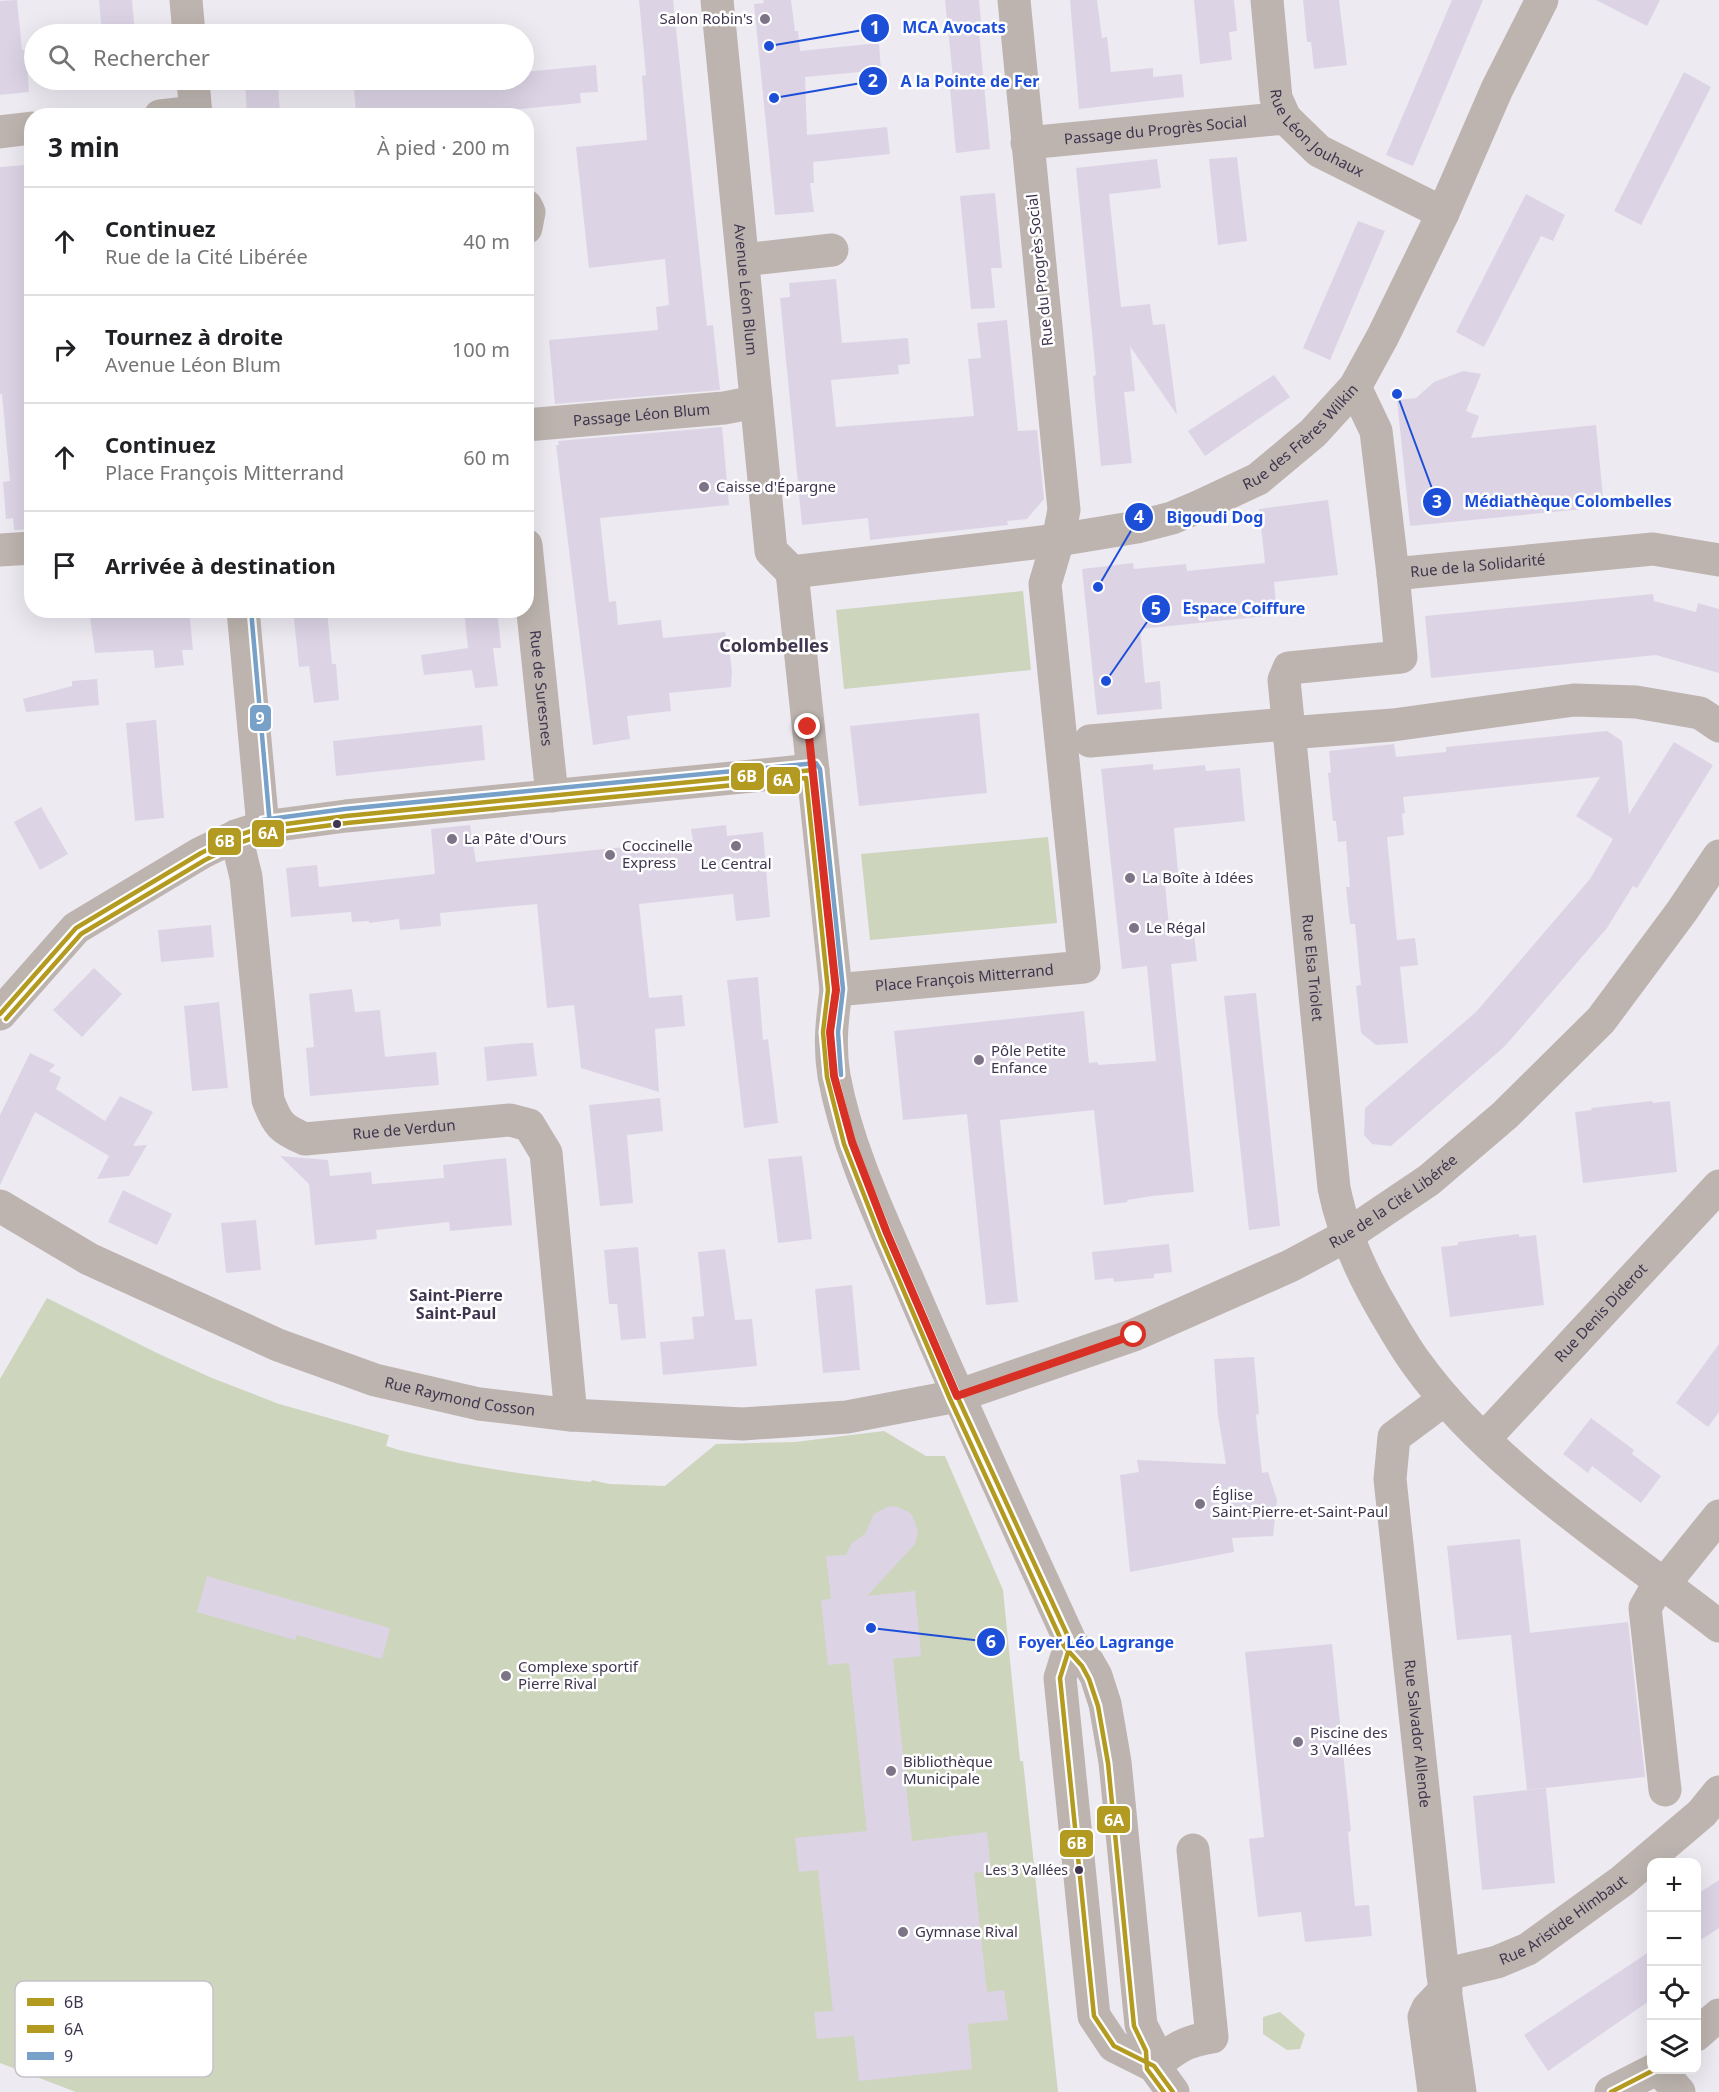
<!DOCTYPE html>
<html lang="fr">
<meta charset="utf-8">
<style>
:root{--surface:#fff;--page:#f6f6f6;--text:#202124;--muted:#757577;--line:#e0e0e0}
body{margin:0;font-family:"Noto Sans",sans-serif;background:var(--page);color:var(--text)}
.controls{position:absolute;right:18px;bottom:18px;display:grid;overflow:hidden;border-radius:12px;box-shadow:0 6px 24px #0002}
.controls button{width:54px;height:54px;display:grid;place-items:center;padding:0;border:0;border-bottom:2px solid var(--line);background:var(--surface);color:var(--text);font:30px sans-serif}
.stop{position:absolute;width:18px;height:18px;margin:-14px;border:4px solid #d93025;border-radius:50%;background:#fff}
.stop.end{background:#d93025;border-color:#fff;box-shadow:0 2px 6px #0008}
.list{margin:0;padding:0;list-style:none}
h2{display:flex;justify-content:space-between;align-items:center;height:78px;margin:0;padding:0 24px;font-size:26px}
h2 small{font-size:20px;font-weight:400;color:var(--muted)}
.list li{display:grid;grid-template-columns:39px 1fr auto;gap:18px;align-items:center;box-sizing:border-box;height:108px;padding:0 24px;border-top:2px solid var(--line)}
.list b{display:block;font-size:22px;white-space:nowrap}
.list p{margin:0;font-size:20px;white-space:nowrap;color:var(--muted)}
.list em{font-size:20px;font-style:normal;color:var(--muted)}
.icon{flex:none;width:33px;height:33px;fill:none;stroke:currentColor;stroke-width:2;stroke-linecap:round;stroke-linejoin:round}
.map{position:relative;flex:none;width:1719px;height:2092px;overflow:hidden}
.search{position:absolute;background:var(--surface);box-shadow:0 6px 24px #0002;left:24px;top:24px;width:510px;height:66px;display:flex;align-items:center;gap:15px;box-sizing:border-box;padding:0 21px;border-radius:33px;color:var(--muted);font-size:22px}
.panel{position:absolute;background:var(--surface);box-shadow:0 6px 24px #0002;left:24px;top:108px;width:510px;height:510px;border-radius:24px}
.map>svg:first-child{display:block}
</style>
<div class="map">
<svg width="1719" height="2092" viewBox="0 0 1719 2092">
<rect width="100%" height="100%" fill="#edeaf2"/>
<path fill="#cdd5bd" d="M1023,591l8,79 -187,19 -8,-79z
M1048,837l9,86 -187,17 -9,-86z
M47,1298l110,55 55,25 67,26 110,31 -3,11 13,4c63,16 127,25 192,32l1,-2 17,4 56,2 51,-42 79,-2 89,-11 42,25h19l58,134 17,171h3l35,331h-982l-76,-29v-684z
M1280,2012l25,22 -5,15 -13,1 -24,-16v-17z"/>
<path fill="#dcd4e5" d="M17,0l5,50h4l3,42 -29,3v-94z
M99,0h33l3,34h-33z
M639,0h34l34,326 6,-1 7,65 -165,14 -6,-64 109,-10 -2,-23 13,-2 -4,-46 -76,9 -13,-121 71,-7 -5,-64 4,-1z
M763,0h28l4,31h3l2,20 79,-8 2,27 -76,7 2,58 80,-8 3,27 -77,8 1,21h-4l4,29 -39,3 -21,-211 10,-1z
M945,0h34l3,31h-3l11,118 -34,4 -7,-75h4z
M1070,0h27l5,38 5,-1 4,35 42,-4v9l29,-3 2,23 -105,12z
M1194,0h40l3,31 -8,1 3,28 -32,4z
M1303,0h36l8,65 -33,4 -3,-27h-4z
M1452,0h31l-70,166 -27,-11z
M1596,0h64l-13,26z
M596,65l2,27 -18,1 1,10 -133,13h-92l-2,-27 95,-9h75v-8z
M1684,72l27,15 -70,138 -27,-14z
M245,80h33l2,36h-33z
M1237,157l10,84 -29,4 -9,-86z
M1157,159l4,29 -52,6 12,113 29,-3 3,21 12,-1 12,91 -47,-69 5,45 -11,1 8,71 -31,3 -8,-90 3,-1 -20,-207z
M26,165l6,62v302l-18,1 -1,-12 -7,1 -3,-37 7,-1 -8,-87h-2v-227z
M995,193l7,75h-11l4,40 -24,1 -11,-113z
M1526,194l39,21 -12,26 -12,-5 -57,111 -28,-15z
M1358,221l27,10 -55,129 -27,-12z
M836,279l6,64 66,-5 2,26 -12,1 1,9 -68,6 5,47 138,-11 -6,-57 13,-1 -4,-35 30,-3 11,111 19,-1 7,69 -17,20 -20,2 1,4 -138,15 -2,-22 -66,7 -22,-227 10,-1 -1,-14z
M1463,371l18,3 -15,37 13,5 -8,22 125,-13 8,82 -194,19 -13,-126 19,-2 18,-16z
M1274,375l16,22 -85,59 -17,-25z
M722,427l7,78 -129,13 9,84 7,-1 2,24 43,-5 2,18 62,-6 4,15 3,24 -1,16 -62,6 2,18 -44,5 3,23 -37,6 -37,-300h3l-1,-4z
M1328,500l10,75 -64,7 3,33 -137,14 5,54 15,-2 2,28 -65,6 -15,-146 51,-6 1,6 52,-5 1,7 78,-8 -6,-54z
M1653,594l1,7 42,11 2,-9 21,6v64l-63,-18 -225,23 -6,-62z
M89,610h100l4,40h-11l2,15 -29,3 -2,-18 -58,3z
M293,610h34l5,54h4l3,36 -25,3 -5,-37 -10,1z
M464,610h33l4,38h-8l5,38 -23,2 -3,-18 -48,5 -3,-20 47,-7z
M97,679l2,26 -73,7 -3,-13 49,-13v-5z
M979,713l8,80 -128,13 -9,-80z
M156,720l8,98 -29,3 -9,-98z
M482,725l3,35 -149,16 -3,-35z
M1607,731l15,10 7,73 45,-72 39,23 -76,123 -4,-2 -26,42 -102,118 -114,100 -19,-2 -8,-9 1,-27 111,-96 114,-133 23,-40 -37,-23 24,-39 -197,20 2,16 -3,1 2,21 -17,2 10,103 18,-2 3,27 -18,2 8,76 -32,2 -15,-12 -5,-47 5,-1 -6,-61h-5l-4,-37h4l-4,-46 -8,1 -2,-21h-3l-5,-48 3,-1 -2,-21 65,-7 2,13 50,-5v-5z
M1153,764v6l52,-5 1,6 34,-3 5,53 -71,7 5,54 -14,2 5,53 24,-3 3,27 -26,3 23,228 -42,4 -25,4 1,2 -24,3 -10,-95 -94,10 18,182 -32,3 -19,-191 -64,6 -9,-89 190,-20 5,52 9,-1v3l58,-4 -9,-95 -25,3 -21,-200z
M41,807l27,47 -28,16 -26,-48z
M470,825l6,37 217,-22 -2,-11 35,-4 1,11 36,-4 7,85 -34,4 -3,-27 -94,10 10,94 33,-3 3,31 -30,3 4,63 -78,-24 -7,-63 -27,3 -10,-104 -97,9 1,13 -41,4 -1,-11 -30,4v-2l-17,1 -1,-10 -60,5 -5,-49 31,-3 2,22 116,-13 -4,-45z
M211,925l3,32 -53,5 -3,-32z
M94,968l28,26 -40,43 -29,-27z
M758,977l5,63 5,-1 10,84 -34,5 -17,-148z
M352,989l3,23 25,-2 5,47 51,-5 3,33 -129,11 -4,-48 8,-1 -5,-53z
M1256,993l24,233 -31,4 -25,-234z
M219,1002l9,86 -36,3 -8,-85z
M523,1043h10l4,33 -50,5 -3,-34z
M30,1053l25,12 -6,6 12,6 -5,12 49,32 15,-25 33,16 -20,34 14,-1 -18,31 -32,3 12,-23 -74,-44 -35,73v-70z
M660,1098l3,33 -36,4 6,68 -33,3 -11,-101z
M1652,1101l1,2 17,-2 7,71 -94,11 -8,-71 17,-2 -1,-2z
M280,1156l48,4 2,16 41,-4 1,12 72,-6 -1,-13 63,-7 6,67 -62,6 -1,-9 -73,8 1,9 -62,6 -6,-61z
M802,1156l10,83 -34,4 -10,-84z
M123,1190l49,24 -15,31 -49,-23z
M256,1220l5,50 -35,3 -5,-50z
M1519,1234v3l17,-2 8,70 -94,12 -9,-70 17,-2v-3z
M1169,1244l3,28 -18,2v4l-40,4 -1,-4 -18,2 -3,-28z
M638,1247l8,91 -25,2 -4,-36h-8l-5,-54z
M725,1249l10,71 17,-1 5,47 -94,9 -3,-33 34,-3 -2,-22 12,-1 -6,-64z
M852,1285l8,85 -37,3 -8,-84z
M1719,1344v68l-11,15 -32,-24z
M1254,1357l5,57 -3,1 6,58 6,-1 9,28 -4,36 -41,2 2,14 -104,20 -10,-97 19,-3 -2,-12 89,4 -8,-48 -4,-57z
M1591,1418l43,32 -2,4 29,22 -20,27 -49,-37 -4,7 -25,-19z
M895,1506l14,6 4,5 5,14 -3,13 -48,52 48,-5 6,65 -28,3 19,182 75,-9 4,39 -17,2 13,119 17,-2 4,30 -40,4 4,45 -113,12 -5,-45 -37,3 -3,-27 19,-1 -15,-141 -19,2 -4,-34 72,-7 -18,-168 -21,2 -7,-65 10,-1 -5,-43 20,-1 6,-12 13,-9 9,-20 13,-7z
M1520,1539l10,94 -73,7 -10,-94z
M207,1576l183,52 -8,31 -85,-24 -2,5 -98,-28z
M1628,1622l17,155 -118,13 -16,-155z
M1332,1644l19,187 -3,1 7,74 14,-1 3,31 -67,6 -4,-30 -43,5 -9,-78 15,-2 -19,-185z
M1546,1788l9,95 -73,7 -9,-94z
M1719,1880v48l-23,15v-48z
M1652,1950v49l-104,72 -24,-36z"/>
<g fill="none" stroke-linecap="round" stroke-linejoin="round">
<g stroke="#bdb4af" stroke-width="33">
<path d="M186,0l3,34"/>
<path id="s1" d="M717,0l54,551 21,21"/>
<path id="s2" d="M1267,0l9,98 9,20 34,33 124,62"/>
<path d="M193,80l3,36"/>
<path d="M160,116l36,-4"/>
<path d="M0,132l32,-4"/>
<path id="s3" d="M1027,143l258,-25"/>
<path d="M526,206l3,6 -3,16"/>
<path d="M743,260l89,-10"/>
<path id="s4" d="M1355,387l21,44 17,143 260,-25 66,11"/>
<path id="s5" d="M526,425l198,-17 32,-6"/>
<path id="s6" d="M526,545l26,251"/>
<path d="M0,550l32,-2"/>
<path d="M792,572l44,418c-4,30 -7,56 -2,86 14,76 50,148 80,218 50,117 104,233 157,349l17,19 8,14 9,28 10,58 26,263 12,24 1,17"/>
<path id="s7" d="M792,572l266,-32 79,-13 35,-9 26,-11 60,-28 55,-46 42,-46 28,-51 60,-123 54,-124 45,-89"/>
<path id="s8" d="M1393,574l8,83 -112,11 -5,12 50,508c9,45 28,86 51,125 10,17 20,35 32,51 75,104 201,183 302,262"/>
<path d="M243,610l20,217"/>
<path d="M1288,733l105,-8 181,-25 62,2 64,11 19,13"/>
<path d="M1090,741l197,-17"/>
<path id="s9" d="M236,836l10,41 22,223c9,24 13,29 37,39l205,-19 19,5 17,28 25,262"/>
<path id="s10" d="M836,990l248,-23 -39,-383 13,-44 6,-30 -50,-510"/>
<path d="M0,1014l76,-86 125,-75 35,-17 27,-9 83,-11 467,-46"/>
<path id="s11" d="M0,1206l89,53 189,86 97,35 104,24 92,11 172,9 104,-7 110,-21 177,-61 156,-69 56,-30 83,-56 76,-65 96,-95 81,-109 37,-55"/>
<path id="s12" d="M1445,1399l-51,38 -4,42 53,496 17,117"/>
<path id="s13" d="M1484,1439l235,-253"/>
<path d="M1661,1580l-16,28 20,182"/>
<path d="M1665,1583l54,-67"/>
<path d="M1071,1643l-11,35 34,338 20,30 40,20 19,26"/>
<path id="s14" d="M1443,1975l54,-13 31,-13 94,-68 80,-68 17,-21"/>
<path d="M1696,2035l23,-20"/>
<path d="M1154,2066c20,-17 31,-25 58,-29l-19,-187"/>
<path d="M1660,2070l19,22"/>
<path d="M1434,2092l-10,-75 4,-9 18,-19"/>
<path d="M1611,2092l43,-22"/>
</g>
<g stroke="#fff" stroke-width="9">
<path id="bus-1" d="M0,1014l76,-86 125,-75 35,-17 27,-9 83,-11 467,-46 23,220 -6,42 4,44 17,66 36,91 70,163 114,247 -11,35 34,338 20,30 40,20 19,26
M1611,2092l43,-22"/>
</g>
<g stroke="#fff" stroke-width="9">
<path id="bus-2" d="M6,1019l75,-85 124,-74 34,-17 26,-9 82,-11 459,-45 22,212 -5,42 4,45 17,67 36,92 70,163 114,247 18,20 7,13 9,27 10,57 26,263 12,25 1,18 17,23"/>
</g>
<g stroke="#fff" stroke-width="9">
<path id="bus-3" d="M251,610l19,216
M262,820l83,-11 471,-46 4,6 23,220 -5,43 3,43"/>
</g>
<use href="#bus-1" stroke="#b39a20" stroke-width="4.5"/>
<use href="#bus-2" stroke="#b39a20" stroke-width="4.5"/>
<use href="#bus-3" stroke="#77a1c9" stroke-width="4.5"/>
</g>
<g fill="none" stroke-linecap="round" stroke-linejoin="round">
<path stroke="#d93025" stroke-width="8" d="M808,727l28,263 -6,42 4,44 18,66 35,91 70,163 177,-61"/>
</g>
<g fill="#7d7488" stroke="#fff" stroke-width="2">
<circle cx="765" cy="19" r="6"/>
<circle cx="704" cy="487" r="6"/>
<circle cx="452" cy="839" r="6"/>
<circle cx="736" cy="846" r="6"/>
<circle cx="610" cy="855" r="6"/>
<circle cx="1130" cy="878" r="6"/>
<circle cx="1134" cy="928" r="6"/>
<circle cx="979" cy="1060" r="6"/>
<circle cx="1200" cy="1504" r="6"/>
<circle cx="506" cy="1676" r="6"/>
<circle cx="1298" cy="1742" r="6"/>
<circle cx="891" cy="1771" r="6"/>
<circle cx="903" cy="1932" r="6"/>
</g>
<g fill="#40354f" stroke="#fff" stroke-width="2">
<circle cx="337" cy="824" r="5"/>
<circle cx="1079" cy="1870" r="5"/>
</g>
<g text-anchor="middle" stroke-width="5" stroke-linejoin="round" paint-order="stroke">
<g font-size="14" fill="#40354f" stroke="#fff" text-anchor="end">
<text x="1068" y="1875">Les 3 Vallées</text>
</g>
<g font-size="15" fill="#40354f" stroke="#fff" text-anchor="start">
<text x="753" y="24" text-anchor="end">Salon Robin's</text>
<text x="716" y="492">Caisse d'Épargne</text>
<text x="464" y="844">La Pâte d'Ours</text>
<text x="622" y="851">Coccinelle<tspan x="622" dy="17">Express</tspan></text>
<text x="736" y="869" text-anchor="middle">Le Central</text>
<text x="1142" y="883">La Boîte à Idées</text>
<text x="1146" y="933">Le Régal</text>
<text x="991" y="1056">Pôle Petite<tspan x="991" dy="17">Enfance</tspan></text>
<text x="1212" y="1500">Église<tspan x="1212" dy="17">Saint-Pierre-et-Saint-Paul</tspan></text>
<text x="518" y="1672">Complexe sportif<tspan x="518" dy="17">Pierre Rival</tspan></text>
<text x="1310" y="1738">Piscine des<tspan x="1310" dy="17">3 Vallées</tspan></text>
<text x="903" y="1767">Bibliothèque<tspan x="903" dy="17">Municipale</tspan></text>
<text x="915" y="1937">Gymnase Rival</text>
</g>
<g font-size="15" fill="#40354f" stroke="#fff">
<text dy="5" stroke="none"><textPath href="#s2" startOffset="153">Rue Léon Jouhaux</textPath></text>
<text dy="5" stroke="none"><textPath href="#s3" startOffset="129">Passage du Progrès Social</textPath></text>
<text transform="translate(1040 270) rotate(-96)" y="5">Rue du Progrès Social</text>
<text dy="5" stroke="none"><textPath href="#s1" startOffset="291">Avenue Léon Blum</textPath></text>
<text dy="5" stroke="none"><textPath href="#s5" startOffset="116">Passage Léon Blum</textPath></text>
<text dy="5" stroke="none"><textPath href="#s7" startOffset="538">Rue des Frères Wilkin</textPath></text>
<text dy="5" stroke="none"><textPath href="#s4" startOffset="278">Rue de la Solidarité</textPath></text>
<text dy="5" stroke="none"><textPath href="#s6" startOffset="144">Rue de Suresnes</textPath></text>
<text dy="5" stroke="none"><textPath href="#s8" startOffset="498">Rue Elsa Triolet</textPath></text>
<text dy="5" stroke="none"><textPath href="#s10" startOffset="129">Place François Mitterrand</textPath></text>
<text dy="5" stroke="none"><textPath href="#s9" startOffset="422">Rue de Verdun</textPath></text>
<text dy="5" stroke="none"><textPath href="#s11" startOffset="1482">Rue de la Cité Libérée</textPath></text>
<text dy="5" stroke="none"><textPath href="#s13" startOffset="172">Rue Denis Diderot</textPath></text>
<text dy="5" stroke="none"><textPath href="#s11" startOffset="501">Rue Raymond Cosson</textPath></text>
<text dy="5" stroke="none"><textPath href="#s12" startOffset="362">Rue Salvador Allende</textPath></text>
<text dy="5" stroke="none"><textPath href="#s14" startOffset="134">Rue Aristide Himbaut</textPath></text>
</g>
<g font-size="16" font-weight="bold" fill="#40354f" stroke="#fff">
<text x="456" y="1301">Saint-Pierre<tspan x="456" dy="18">Saint-Paul</tspan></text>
</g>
<g font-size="18" font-weight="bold" fill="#40354f" stroke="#fff">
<text x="774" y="652">Colombelles</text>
</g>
</g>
<rect x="15" y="1981" width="198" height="96" rx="9" fill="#fff" stroke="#c6c2ca" stroke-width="1.5"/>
<rect x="27" y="1998" width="27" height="8" fill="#b39a20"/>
<rect x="27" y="2025" width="27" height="8" fill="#b39a20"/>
<rect x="27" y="2052" width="27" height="8" fill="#77a1c9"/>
<g font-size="16" fill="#40354f">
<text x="64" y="2008">6B</text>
<text x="64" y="2035">6A</text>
<text x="64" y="2062">9</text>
</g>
<path fill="none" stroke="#1d4ed8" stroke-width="2" d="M769 46L875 28M774 98L873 81M1397 394L1437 502M1098 587L1139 517M1106 681L1156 609M871 1628L991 1642"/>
<g fill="#1d4ed8" stroke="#fff" stroke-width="2">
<circle cx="769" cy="46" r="6"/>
<circle cx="774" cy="98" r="6"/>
<circle cx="1397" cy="394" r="6"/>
<circle cx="1098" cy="587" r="6"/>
<circle cx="1106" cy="681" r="6"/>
<circle cx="871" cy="1628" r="6"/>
<circle cx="875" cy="28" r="15"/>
<circle cx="873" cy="81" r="15"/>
<circle cx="1437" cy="502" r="15"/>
<circle cx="1139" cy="517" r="15"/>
<circle cx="1156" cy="609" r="15"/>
<circle cx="991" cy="1642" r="15"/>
</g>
<g font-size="18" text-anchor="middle" font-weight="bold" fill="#fff">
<text x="875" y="34">1</text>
<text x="873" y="87">2</text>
<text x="1437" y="508">3</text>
<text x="1139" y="523">4</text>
<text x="1156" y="615">5</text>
<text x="991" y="1648">6</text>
</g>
<g font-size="16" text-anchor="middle" font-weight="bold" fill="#1d4ed8" stroke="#fff" stroke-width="5" stroke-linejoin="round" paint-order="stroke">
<text x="954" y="33">MCA Avocats</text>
<text x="970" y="87">A la Pointe de Fer</text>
<text x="1568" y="507">Médiathèque Colombelles</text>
<text x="1215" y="523">Bigoudi Dog</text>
<text x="1244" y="614">Espace Coiffure</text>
<text x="1096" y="1648">Foyer Léo Lagrange</text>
</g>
<g stroke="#fff" stroke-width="2">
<rect x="249" y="704" width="23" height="28" rx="6" fill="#77a1c9"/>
<rect x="730" y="762" width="35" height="29" rx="6" fill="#b39a20"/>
<rect x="766" y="766" width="35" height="29" rx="6" fill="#b39a20"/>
<rect x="251" y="819" width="34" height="29" rx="6" fill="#b39a20"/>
<rect x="207" y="827" width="35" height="29" rx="6" fill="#b39a20"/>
<rect x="1096" y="1805" width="35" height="29" rx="6" fill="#b39a20"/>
<rect x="1059" y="1829" width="35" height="29" rx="6" fill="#b39a20"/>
</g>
<g font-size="16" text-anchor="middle" font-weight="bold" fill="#fff">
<text x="260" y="724">9</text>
<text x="747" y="782">6B</text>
<text x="783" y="786">6A</text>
<text x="268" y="839">6A</text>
<text x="225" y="847">6B</text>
<text x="1114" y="1826">6A</text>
<text x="1077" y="1849">6B</text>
</g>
</svg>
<div class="controls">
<button>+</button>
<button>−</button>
<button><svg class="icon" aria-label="locate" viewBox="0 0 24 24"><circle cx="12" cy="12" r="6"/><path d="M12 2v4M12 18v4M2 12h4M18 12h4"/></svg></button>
<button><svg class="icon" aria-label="layers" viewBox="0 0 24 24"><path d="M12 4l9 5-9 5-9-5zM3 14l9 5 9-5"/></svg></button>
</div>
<div class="stop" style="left:1134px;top:1335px"></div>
<div class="stop end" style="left:808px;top:727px"></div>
<div class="search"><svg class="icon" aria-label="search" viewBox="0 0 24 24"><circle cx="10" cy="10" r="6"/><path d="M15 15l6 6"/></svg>Rechercher</div>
<section class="panel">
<h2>3 min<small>À pied · 200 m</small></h2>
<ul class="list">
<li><svg class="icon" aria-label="ahead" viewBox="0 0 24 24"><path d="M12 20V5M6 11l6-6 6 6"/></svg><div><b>Continuez</b><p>Rue de la Cité Libérée</p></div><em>40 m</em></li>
<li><svg class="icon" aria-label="right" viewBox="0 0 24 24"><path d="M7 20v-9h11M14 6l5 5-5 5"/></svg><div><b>Tournez à droite</b><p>Avenue Léon Blum</p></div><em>100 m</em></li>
<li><svg class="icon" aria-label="ahead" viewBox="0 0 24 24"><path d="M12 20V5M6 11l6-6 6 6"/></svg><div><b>Continuez</b><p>Place François Mitterrand</p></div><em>60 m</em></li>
<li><svg class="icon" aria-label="arrive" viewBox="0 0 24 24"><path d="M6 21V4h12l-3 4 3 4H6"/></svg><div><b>Arrivée à destination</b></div></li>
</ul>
</section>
</div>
